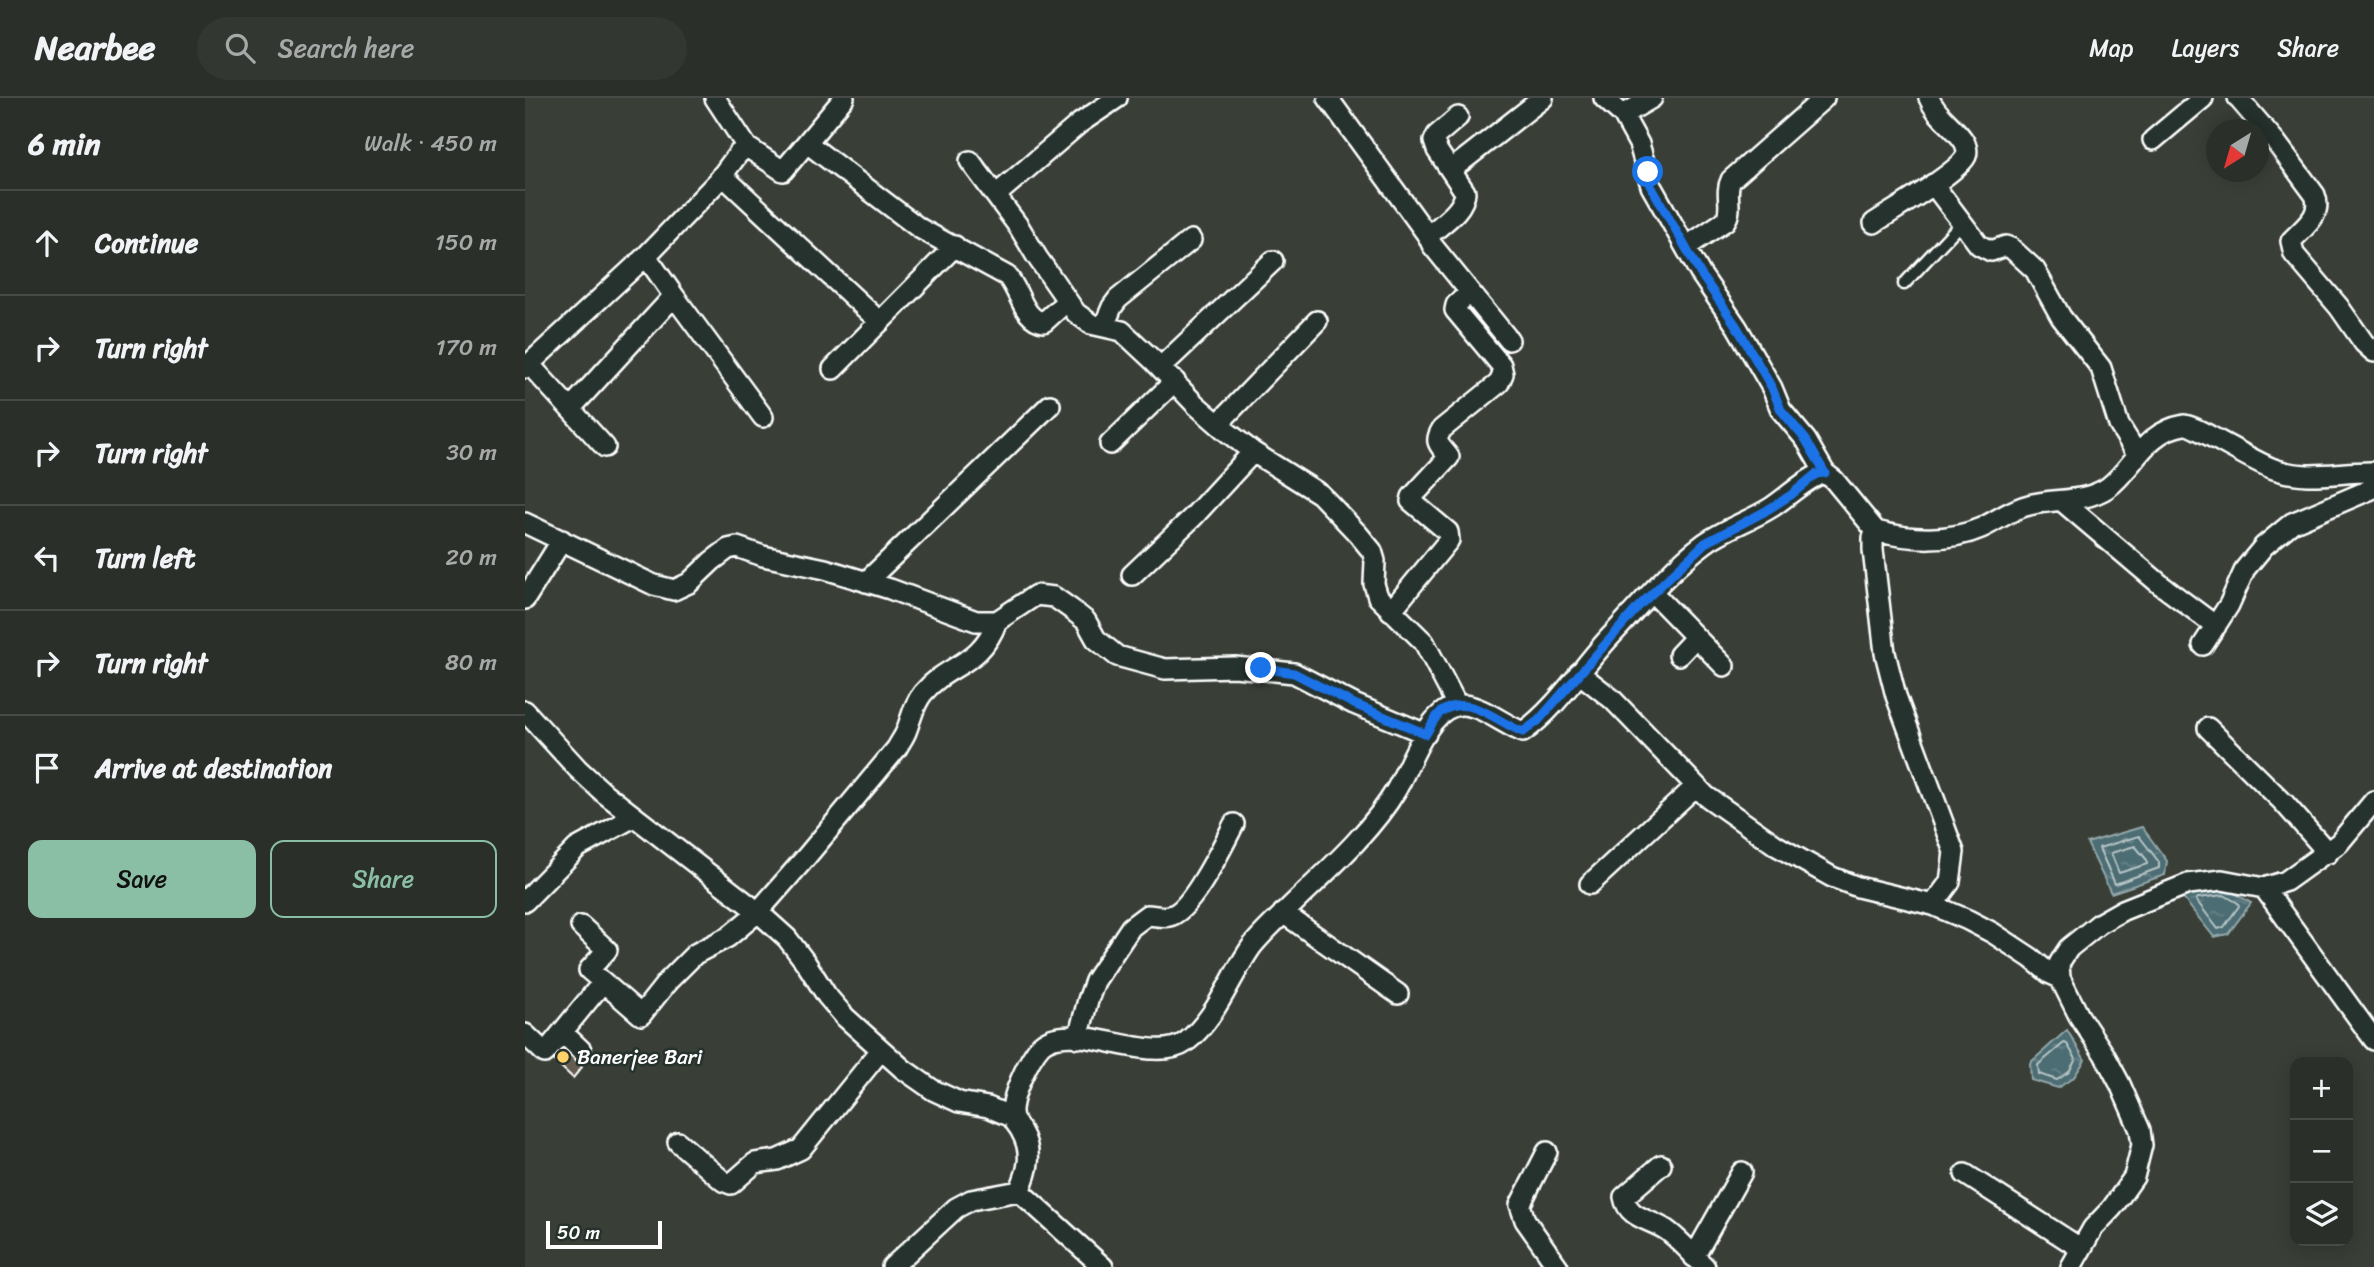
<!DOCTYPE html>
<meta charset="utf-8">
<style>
:root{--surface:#2b2f29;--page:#333731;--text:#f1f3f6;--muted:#a6a9a8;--line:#474a46;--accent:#8abfa5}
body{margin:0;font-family:Sriracha,sans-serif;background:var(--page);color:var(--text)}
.controls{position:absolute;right:21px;bottom:21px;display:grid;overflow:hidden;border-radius:14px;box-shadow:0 4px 18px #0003}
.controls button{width:63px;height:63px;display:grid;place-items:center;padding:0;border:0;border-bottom:2px solid var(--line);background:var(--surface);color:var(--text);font:35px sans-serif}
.compass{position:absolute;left:1681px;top:21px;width:63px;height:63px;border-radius:50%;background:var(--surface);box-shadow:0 4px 18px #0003;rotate:217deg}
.scale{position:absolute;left:21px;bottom:18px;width:116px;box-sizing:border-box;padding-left:7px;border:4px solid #fff;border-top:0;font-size:19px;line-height:24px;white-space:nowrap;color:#fff;-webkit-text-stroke:5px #26332d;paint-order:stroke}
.stop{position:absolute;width:21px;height:21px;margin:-16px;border:5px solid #1a73e8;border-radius:50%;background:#fff}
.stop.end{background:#1a73e8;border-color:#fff;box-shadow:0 2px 7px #0008}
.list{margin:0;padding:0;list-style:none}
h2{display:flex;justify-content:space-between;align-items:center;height:91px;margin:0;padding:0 28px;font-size:30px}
h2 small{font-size:23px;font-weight:400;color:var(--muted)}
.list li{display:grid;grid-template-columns:46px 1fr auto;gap:21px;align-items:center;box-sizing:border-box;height:105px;padding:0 28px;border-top:2px solid var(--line)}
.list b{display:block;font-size:26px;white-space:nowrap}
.list em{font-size:23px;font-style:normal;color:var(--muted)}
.actions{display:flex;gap:14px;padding:21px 28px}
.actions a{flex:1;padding:16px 0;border:2px solid var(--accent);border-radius:14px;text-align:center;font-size:24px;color:var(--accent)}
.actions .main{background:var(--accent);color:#111}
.icon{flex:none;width:38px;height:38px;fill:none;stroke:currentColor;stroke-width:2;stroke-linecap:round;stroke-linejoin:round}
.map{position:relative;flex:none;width:1849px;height:1169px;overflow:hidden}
header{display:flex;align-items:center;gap:42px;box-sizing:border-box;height:98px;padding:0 35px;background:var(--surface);border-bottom:2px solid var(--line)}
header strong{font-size:33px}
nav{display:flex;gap:38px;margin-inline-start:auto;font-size:24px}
.search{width:490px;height:63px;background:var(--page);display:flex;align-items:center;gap:18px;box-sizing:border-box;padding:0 24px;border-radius:38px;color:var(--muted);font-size:26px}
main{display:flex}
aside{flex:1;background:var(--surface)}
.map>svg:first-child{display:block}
</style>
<header>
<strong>Nearbee</strong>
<div class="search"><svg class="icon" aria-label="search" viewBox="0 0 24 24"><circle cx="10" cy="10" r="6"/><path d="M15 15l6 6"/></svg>Search here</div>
<nav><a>Map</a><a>Layers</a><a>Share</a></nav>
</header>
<main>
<aside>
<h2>6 min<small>Walk · 450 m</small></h2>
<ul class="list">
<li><svg class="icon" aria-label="ahead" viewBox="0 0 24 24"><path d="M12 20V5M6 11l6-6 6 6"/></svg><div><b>Continue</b></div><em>150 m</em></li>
<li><svg class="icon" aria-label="right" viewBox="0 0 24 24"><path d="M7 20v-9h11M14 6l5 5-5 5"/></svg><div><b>Turn right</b></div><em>170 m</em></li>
<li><svg class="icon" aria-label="right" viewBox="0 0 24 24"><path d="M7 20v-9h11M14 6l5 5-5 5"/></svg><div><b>Turn right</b></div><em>30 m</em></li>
<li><svg class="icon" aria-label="left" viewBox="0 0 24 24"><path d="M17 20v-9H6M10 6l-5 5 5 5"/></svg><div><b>Turn left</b></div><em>20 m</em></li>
<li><svg class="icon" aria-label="right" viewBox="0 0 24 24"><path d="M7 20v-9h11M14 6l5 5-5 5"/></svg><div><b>Turn right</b></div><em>80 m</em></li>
<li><svg class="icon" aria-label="arrive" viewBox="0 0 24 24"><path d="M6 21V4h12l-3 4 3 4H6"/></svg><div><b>Arrive at destination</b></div></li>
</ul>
<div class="actions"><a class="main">Save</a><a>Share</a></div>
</aside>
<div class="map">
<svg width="1849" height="1169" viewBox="0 0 1849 1169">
<defs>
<pattern id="water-ripples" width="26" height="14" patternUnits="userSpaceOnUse" patternTransform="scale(1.75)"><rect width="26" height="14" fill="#4c6d73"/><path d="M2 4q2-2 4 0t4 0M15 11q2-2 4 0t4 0" fill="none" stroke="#678388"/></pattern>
</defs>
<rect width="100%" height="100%" fill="#393f37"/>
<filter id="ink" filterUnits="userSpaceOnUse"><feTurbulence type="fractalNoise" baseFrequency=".0143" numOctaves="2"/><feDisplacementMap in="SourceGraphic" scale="14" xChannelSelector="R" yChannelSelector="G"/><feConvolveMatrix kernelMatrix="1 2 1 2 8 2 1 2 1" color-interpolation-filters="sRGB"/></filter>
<g filter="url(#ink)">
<path fill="url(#water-ripples)" stroke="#94a7ab" stroke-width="2" d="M1617,729l25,34 -2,14 -54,18 -24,-50z
M1701,790l25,15 -23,31 -14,3 -35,-44z
M1542,932l18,30 -11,17 -16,11 -27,-8 -1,-17z"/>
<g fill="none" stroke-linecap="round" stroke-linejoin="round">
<path stroke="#b7c5c7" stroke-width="2" d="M1614,738l20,26v6l-44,16 -16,-36z
M1610,748l12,14v4l-28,9 -8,-20z
M1699,797l14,8 1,3 -15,21 -6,2 -22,-29 2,-2z
M1539,945l3,1 9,15 -7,13 -12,8 -18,-6 -1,-9z"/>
</g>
<path fill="#655c4f" stroke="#fff" stroke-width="2" d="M37,940l17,15 -5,6 8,8 -9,11 -25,-23z"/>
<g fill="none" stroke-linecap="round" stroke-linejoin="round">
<g stroke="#fff" stroke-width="15">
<path id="lane" d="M1379,186l59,-63"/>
</g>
<g stroke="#fff" stroke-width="24">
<path id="street" d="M190,0l32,49 36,24 61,-73
M803,0l100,138 4,9 77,95
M1079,0l19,17 16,29 12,42 22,39 27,48 37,54 35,61 9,22 25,30 19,33
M1713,0l37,43 40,54c8,20 -11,32 -24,46l3,13 45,53 25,36 10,9
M1098,17l29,-17
M1628,42l50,-42
M282,45l112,85 88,48c13,14 16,44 37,46l23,-21
M445,63l49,66 18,30 39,56 15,11 31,7 32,30 41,43 31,27 27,21 67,42 38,40 14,17 3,10 -1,23 4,13 46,45 33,63
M926,72l92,-72
M197,77l158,147
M1408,86l46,61 12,6 15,-5 5,2 24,22 26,47 40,51 18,57 18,29
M471,97l84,-72 37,-25
M1349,125c18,-12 85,-51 92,-67 2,-5 0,-12 -3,-16 -10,-15 -27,-24 -34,-42
M903,138c13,-12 36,-25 37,-44l-28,-42 -3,-9 3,-6 21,-18
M1161,149l39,-26c9,-12 -1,-27 6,-41l93,-82
M149,198l89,121
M579,228l8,-19 6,-8 73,-59
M4,266l76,83
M636,269l112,-106
M0,270l121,-112 72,-75 20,-27 9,-7
M308,271l122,-123
M45,311l104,-113 -28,-40
M693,326l99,-103
M585,346l65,-63
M1537,403l99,84 55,41
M0,425l129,62 20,5 15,-7 23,-22 16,-12 9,-2 26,9 62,13 65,20 86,32h21l39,-26 18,2 17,12 15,12 10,18 21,17 48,13 70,-2 59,6 60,31 72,30
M1351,433l-3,7v12l12,103 11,43 58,156 -4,30 -17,23
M607,477l61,-58 60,-65
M341,484l184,-177
M1128,495l71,73
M0,501l37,-59
M866,513l58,-71 -1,-8 -37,-31 1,-4 37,-40c-9,-12 -16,-14 -7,-28l57,-46 4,-9 -2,-9 -46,-55 1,-5 14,-13
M1678,547l26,-40 16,-36 19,-23 28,-23 82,-35
M1154,557l16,-17
M1054,575l33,26 94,97 71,50 55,31 26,10 75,18 35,15 25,13 38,25 18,15 11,5
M0,613l53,58 26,24 154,119 29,26 19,25 21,33 18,21 58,52 30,21 26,12 29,5 24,10
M1683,630l76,75 44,50
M1065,786l106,-98
M1739,790l110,152
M0,803l52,-53 57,-31
M758,815l115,81
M56,828l26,24 -18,20 14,12
M37,934l19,18
M0,936l20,19 58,-71 38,33 27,-34 27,-27 33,-17 30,-25 49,-56 90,-108c3,-6 8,-12 10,-19 5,-13 7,-25 16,-36 26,-31 57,-26 74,-72
M553,940l10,-38 7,-19 36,-54 16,-12c7,0 16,3 22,1 22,-3 55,-73 65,-92
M153,1044l45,39 8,3 24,-21 22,-3 24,-11 80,-99
M1022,1054l-27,53 5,15 33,47
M1136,1067l-37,32c4,23 29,22 45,35 13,10 24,23 36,35
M1440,1076l115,74
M494,1093l84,76
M1169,1159l48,-85
M367,1169l64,-59 15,-8 48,-9c10,-21 14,-39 2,-60 -2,-4 -7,-9 -8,-13 -6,-16 17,-61 28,-73 30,-28 110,22 145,-3 30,-23 44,-65 66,-96 12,-15 27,-28 41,-42 34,-33 78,-72 103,-114 14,-24 30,-76 59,-84 20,-6 49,19 68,26 35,-25 58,-64 87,-95 29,-31 61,-69 95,-94 21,-15 45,-22 67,-36 14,-9 38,-32 53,-34l9,7 42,51c34,9 73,11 105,-3 16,-7 30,-19 48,-23 25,-7 55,-2 78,-17 27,-19 36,-56 77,-63 10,-1 71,38 90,44 33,12 66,2 100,3
M1546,1169l22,-39 19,-20 22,-31 8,-32 -2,-15 -20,-46 -16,-30 -25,-38 -19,-38 -1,-14 4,-7 6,-9 31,-25 23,-13 65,-26 34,-4 42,8 22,-7 53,-38 35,-42"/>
</g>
<use href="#lane" stroke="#26332d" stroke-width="10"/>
<use href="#street" stroke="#26332d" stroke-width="19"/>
</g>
</g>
<g fill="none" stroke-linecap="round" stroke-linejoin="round" filter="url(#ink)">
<path stroke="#1a73e8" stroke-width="9" d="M736,570l33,5 60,31 72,30c4,-6 9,-18 15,-22 28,-20 57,11 82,20l15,-11 101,-115 66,-63 59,-31 27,-17 25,-21 9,-1 -19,-33 -25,-30 -9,-22 -35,-61 -37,-54 -49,-87 -3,-14"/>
</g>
<circle fill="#ffd166" stroke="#26332d" stroke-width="2.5" cx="38" cy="959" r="7"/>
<g text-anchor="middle" stroke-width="5" stroke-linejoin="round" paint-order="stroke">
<g font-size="21" fill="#fff" stroke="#26332d" text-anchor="start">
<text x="52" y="966">Banerjee Bari</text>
</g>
</g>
</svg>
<div class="controls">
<button>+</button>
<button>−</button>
<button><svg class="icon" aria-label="layers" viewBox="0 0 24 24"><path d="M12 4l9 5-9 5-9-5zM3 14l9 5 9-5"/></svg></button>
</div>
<svg class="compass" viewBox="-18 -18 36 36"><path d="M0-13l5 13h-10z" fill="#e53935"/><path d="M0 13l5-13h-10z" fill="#a6a9a8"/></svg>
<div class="scale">50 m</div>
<div class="stop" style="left:1123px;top:74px"></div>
<div class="stop end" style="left:736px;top:570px"></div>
</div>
</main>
